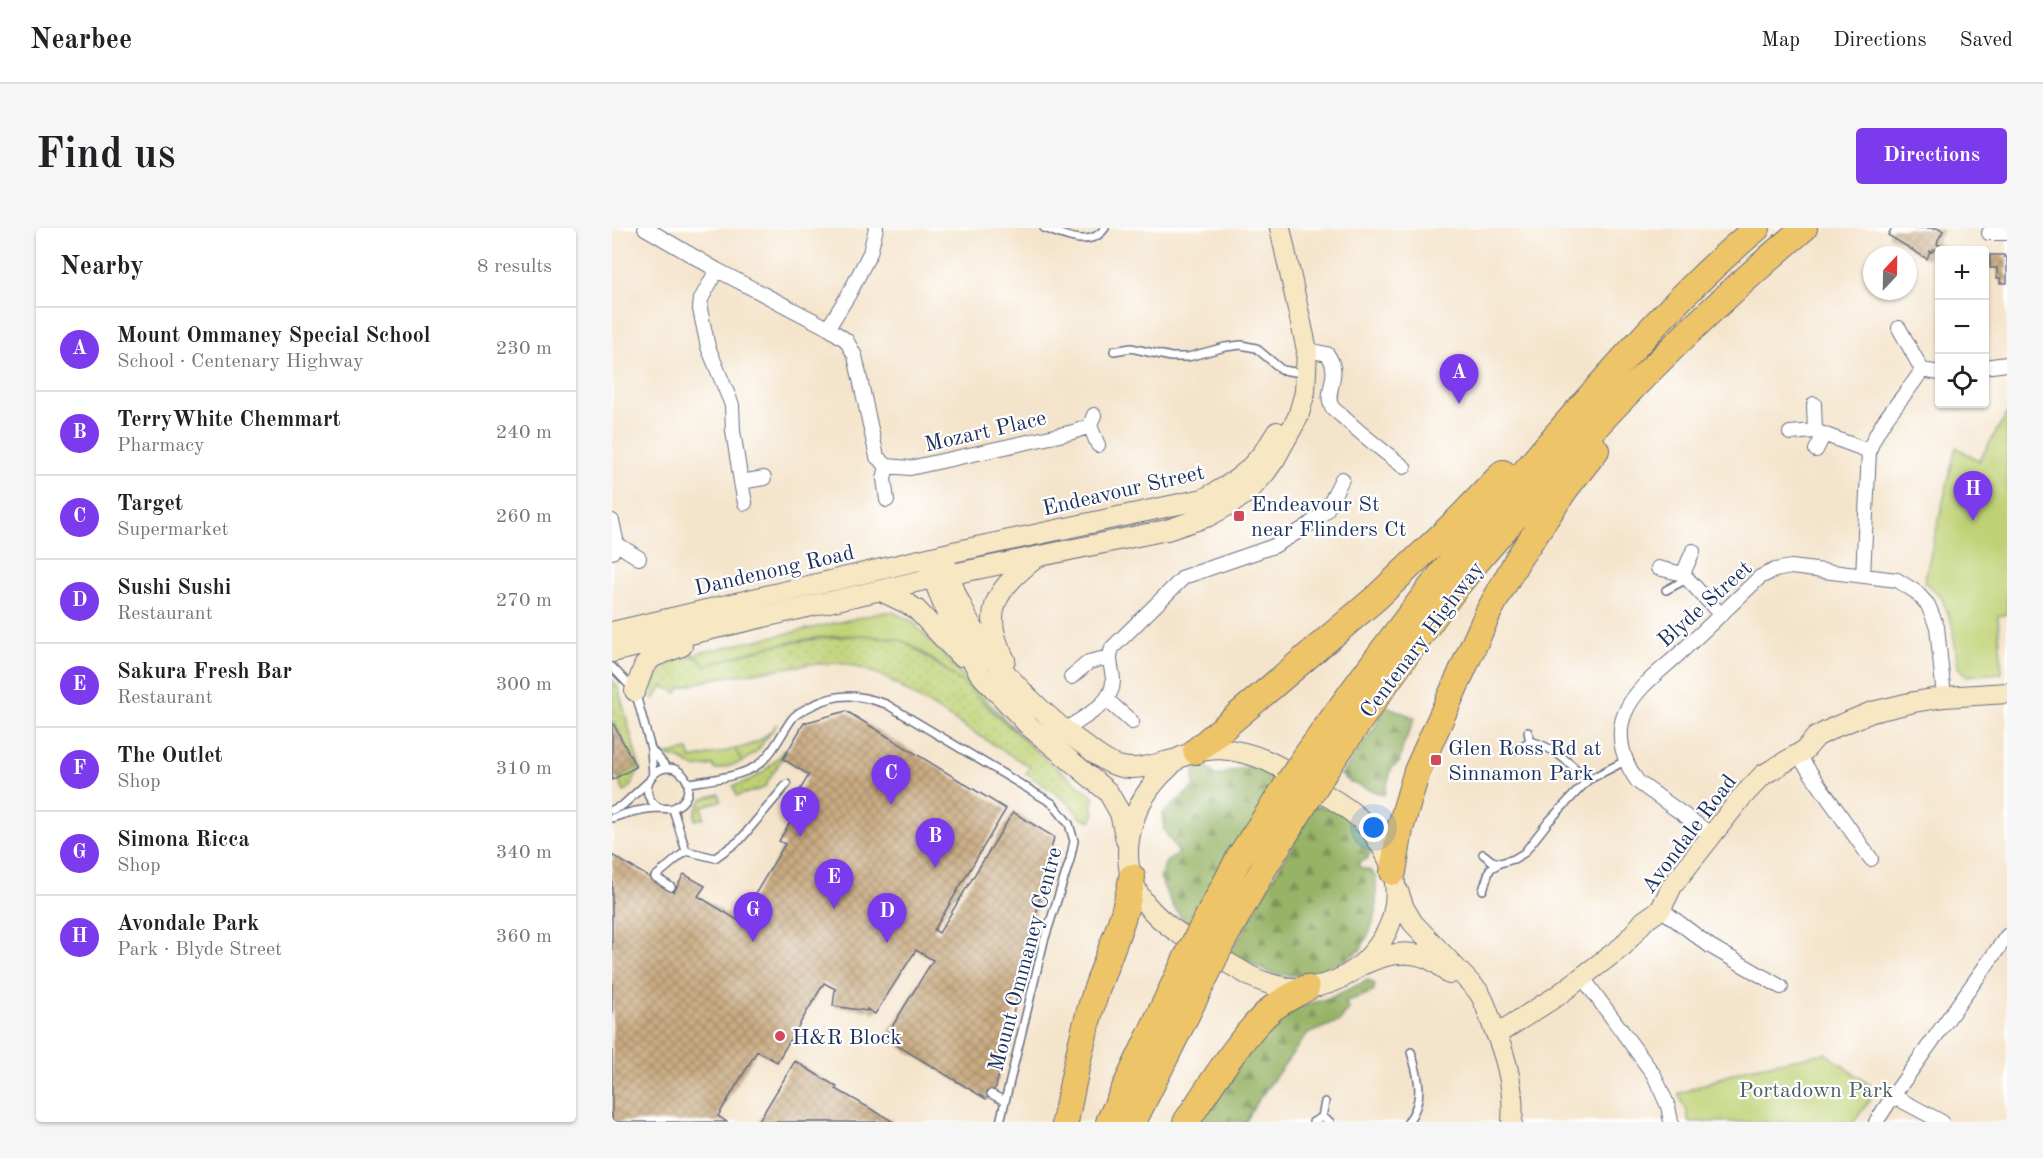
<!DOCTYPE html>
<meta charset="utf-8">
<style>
:root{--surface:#fff;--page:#f6f6f6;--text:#202124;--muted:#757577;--line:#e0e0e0;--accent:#7c3aed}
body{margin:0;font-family:"Old Standard TT",serif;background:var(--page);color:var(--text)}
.controls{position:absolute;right:18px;top:18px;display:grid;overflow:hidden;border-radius:6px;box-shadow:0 2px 4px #0004}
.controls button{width:54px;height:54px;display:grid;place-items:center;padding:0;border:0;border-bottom:2px solid var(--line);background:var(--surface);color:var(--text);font:30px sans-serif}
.compass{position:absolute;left:1251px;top:18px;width:54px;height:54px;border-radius:50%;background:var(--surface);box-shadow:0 2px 4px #0004;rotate:22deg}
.you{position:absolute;left:762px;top:600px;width:21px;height:21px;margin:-15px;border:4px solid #fff;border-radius:50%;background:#1a73e8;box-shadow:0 0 0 9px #1a73e833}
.badge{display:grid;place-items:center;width:39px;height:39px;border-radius:50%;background:var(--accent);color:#fff;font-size:20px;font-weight:700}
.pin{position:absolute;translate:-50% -50px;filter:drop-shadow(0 2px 3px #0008)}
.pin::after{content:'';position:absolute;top:32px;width:21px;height:18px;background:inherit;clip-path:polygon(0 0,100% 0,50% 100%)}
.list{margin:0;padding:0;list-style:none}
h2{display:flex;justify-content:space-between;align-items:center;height:78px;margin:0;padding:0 24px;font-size:26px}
h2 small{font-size:20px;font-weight:400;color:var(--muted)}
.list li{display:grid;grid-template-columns:39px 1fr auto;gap:18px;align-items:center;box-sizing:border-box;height:84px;padding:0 24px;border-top:2px solid var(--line)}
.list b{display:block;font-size:22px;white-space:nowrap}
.list p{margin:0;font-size:20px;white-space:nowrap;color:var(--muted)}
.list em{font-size:20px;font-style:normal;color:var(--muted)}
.icon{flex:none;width:33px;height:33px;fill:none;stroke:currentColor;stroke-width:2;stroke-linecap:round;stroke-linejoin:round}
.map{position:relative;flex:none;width:1395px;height:894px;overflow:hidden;border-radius:6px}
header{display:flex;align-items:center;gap:36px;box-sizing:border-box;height:84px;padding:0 30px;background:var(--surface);border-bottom:2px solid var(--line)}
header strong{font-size:28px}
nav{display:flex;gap:33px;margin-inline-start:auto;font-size:21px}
.intro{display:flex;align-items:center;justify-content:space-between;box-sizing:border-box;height:144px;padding:0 36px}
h1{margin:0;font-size:42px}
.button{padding:15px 27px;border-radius:6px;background:var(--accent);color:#fff;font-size:21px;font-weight:700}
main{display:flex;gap:36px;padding:0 36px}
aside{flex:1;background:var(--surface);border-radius:6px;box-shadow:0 2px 4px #0004}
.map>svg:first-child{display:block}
</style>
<header>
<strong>Nearbee</strong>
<nav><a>Map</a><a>Directions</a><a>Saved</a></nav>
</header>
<div class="intro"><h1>Find us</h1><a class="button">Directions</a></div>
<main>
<aside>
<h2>Nearby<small>8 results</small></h2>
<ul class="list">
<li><span class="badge">A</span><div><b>Mount Ommaney Special School</b><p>School · Centenary Highway</p></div><em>230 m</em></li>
<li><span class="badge">B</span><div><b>TerryWhite Chemmart</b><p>Pharmacy</p></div><em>240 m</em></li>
<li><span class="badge">C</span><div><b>Target</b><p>Supermarket</p></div><em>260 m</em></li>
<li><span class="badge">D</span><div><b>Sushi Sushi</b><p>Restaurant</p></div><em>270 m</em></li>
<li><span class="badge">E</span><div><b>Sakura Fresh Bar</b><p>Restaurant</p></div><em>300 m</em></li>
<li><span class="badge">F</span><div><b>The Outlet</b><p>Shop</p></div><em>310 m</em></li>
<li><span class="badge">G</span><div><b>Simona Ricca</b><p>Shop</p></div><em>340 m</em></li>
<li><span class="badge">H</span><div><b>Avondale Park</b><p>Park · Blyde Street</p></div><em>360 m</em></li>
</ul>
</aside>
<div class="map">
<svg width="1395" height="894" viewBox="0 0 1395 894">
<defs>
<pattern id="forest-firs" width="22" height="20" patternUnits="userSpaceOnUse" patternTransform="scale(1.5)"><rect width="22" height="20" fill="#97b366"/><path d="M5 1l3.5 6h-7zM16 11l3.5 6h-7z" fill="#7a9257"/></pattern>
<pattern id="garden-dots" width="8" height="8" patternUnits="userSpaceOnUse" patternTransform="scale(1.5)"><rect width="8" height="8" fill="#bfd174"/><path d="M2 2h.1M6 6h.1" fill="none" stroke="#a4b467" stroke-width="1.8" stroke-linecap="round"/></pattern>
<pattern id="building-cross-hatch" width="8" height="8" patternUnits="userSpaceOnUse" patternTransform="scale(1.5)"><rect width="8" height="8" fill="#caab81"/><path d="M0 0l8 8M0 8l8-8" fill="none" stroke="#a38c6d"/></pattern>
</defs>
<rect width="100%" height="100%" fill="#fff"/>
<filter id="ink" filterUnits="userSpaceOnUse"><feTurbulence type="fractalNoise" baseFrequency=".0167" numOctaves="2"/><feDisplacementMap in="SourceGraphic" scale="12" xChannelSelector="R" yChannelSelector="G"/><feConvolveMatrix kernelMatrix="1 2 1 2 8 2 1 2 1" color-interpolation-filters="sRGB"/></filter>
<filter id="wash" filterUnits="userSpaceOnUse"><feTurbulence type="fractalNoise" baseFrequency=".008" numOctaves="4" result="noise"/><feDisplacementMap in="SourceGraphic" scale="24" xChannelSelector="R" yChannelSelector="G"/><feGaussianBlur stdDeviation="1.35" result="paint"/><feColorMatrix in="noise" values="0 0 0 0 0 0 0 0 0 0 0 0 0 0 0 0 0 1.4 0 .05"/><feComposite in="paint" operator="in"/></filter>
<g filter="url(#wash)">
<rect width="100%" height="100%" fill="#f4e4cb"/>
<path fill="#bfd174" stroke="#6d8069" stroke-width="1.5" d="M1395,185v201l-9,2 4,57 -36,3 -8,-9 -6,-43 -11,-28 -17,-14 32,-135 23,14z
M273,384h8l19,9 54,58 70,72c-33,-30 -63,-62 -99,-88 -11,-8 -23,-18 -35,-22 -7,-3 -15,-3 -23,-4 -58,-7 -119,11 -174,29l-6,-8 -10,-3z
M123,521l7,13 -27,8 -2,-5 -18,3 -15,-9 -15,-4 23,-5 3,9z
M107,566l2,7 -19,5 2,12 -9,2v-7l7,-14z
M1213,825l52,37 -23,32h-165l-2,-11 -9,-17 67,-25z"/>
<path fill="url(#forest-firs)" stroke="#597162" stroke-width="1.5" d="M774,478l29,12 -12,28 -4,17 -7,4 -8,28 -32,-12 -11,-8 36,-51 2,-8z
M595,538l9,10c14,-3 30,-12 44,-10 7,1 16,6 23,9l-90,155c-16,-14 -26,-33 -33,-53l6,-15 13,-9 -15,-23 -2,-15c10,-11 22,-18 32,-29v-18z
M702,578c7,1 15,1 20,3 15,7 32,26 37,41l-4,9 -10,4 4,5 8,2 7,7v36l-6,18 -10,19 -17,11 -42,15 -29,-2 -42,-20z
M756,752l7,4 -2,8 -28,10 4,7 -9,12 -33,13 -51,69 -10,19h-50l74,-100 29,-15 33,-10z"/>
<path fill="url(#garden-dots)" stroke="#6d8069" stroke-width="1.5" d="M251,407l36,5 8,3 58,41 28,28 43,39 58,46 -2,11 3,5 -4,8 -10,-3 -12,-15 -43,-30 4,-6 -149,-92 -37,-12 -33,1 -99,15 -32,9 -3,5 -14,-7 -10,14c0,-6 0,-14 2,-20 6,-17 27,-26 44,-22l6,8 65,-20 52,-8z
M0,452l6,7 22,82 -10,18 -6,5 -6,-14 19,-11 -25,-47z
M165,496l-20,27 -15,11 -7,-13c17,-3 32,-11 42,-25z
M172,522l2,2 -22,36 -27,8 -4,-10c22,-6 37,-17 51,-36z"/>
<g id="blocks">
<path fill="url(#building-cross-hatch)" d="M1280,0h47l4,3 -5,9 -1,4 3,1 -3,6 -3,-2 -2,3 -2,-1 -3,8 -39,-24z
M1378,27h14v2h3v26h-7v-5h-3v-10h-7z
M234,483l160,98 -72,121 5,3 74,-121 41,25 -58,250 -10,12 -101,-61 48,-78 -17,-10 -41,64 -8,-5v2l-34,-5 2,-16h2l-13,-7 -47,79 -20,-11 -39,65 9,6h-115v-267l62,37 10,-18 21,12 -7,10 41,25 46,-77 -6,-3 17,-29 -7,-4 20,-33 -26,-16 21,-36z
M0,493l24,46 -24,13z
M183,833l42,26 -1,2 58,33h-136z"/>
</g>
</g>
<g filter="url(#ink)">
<use href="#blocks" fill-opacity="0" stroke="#676e84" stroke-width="1.5"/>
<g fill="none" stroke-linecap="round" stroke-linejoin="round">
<g stroke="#676e84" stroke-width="10">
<path id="lane" d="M432,0c19,7 46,21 61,0
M502,123l17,-3 40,9h17l37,-10 16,-2 15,3 26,22 13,2
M1054,362l21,-11
M0,439l23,24 16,58 16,19
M916,504l2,9
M39,522l2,25
M902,523l16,-10c26,7 39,22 58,39
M76,555c21,-3 54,-6 71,-19 15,-12 22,-30 33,-45 4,-6 12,-9 19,-13 28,-14 46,-12 75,-2l166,99 17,21 5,17 -4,19 -26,81 -44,181
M61,581l13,42 29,7 25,-18 47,-56
M0,582l11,-5 25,-23
M0,590c14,-5 30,-9 45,-10 6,0 13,2 18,-1 7,-3 13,-10 13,-18 1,-5 -1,-9 -4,-13 -20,-24 -55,12 -25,32
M871,626l9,7 8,2 14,-4 10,-6 25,-32 39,-41 37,-19
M59,659l-16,-10 31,-26
M871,662l7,-21 10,-6
M379,866l14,7
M710,889l3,-15
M701,894l9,-5 8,5
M796,894c17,-23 11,-44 3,-70"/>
</g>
<g stroke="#676e84" stroke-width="16">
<path id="street" d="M33,0l72,42 111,58 18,12 9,16 22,101 10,9 23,2 163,-36 17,-6
M1377,5h18
M105,42l-16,29 -1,10 8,38 24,58 1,26 8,51
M216,100l21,-34 21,-41 6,-25
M1287,100l23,42
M695,122l20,4c16,20 -4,38 5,53 3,4 8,7 11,10 19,18 40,34 61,50
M1372,139l23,-3
M482,187l-4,11 8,19
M1203,203l54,20
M1178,205l25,-2 -1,-27
M1204,222l8,-16
M275,238l-3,13 3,21
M133,275l-4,-21 23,-4
M0,293l5,23
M0,324l5,-8 22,14
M1046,340l25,6 10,-23
M1071,346l38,41
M1251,348l6,-125c12,-34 35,-52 53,-81l18,3
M459,449l18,-15 20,-5
M494,471l26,23
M448,507l5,-5c17,-12 48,-26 48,-49 0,-13 -6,-19 -1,-33l72,-71 90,-31 32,-19 20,-16 16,-32
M1186,527l73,104
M1100,607l-74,-53c-14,-19 -23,-46 -13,-69 10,-25 37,-43 55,-60 27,-25 54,-51 80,-76l15,-7 16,-3 106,13 19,12 12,13 9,22 7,70
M1049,681l49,37 71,41
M971,750l71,97 14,31 3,16
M1281,868l49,26
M1264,894l17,-26 114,-160"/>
</g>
<g stroke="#676e84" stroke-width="22">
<path id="secondary" d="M333,334c5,15 9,30 16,43 22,51 72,101 115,134 13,9 27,23 42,27 18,6 41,-3 59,-7
M317,339l19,50 32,57 50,53 78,65 12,21 6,27
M269,363l27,13 9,6 43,46
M0,404l346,-81 245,-52c36,-18 53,-32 74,-67
M0,424l321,-74 234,-48 42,-14 25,-14 15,-11 16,-18 10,-14 23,-42 7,-25 2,-42 -27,-122
M393,432c-26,-49 -8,-71 31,-102
M23,463l9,-25 9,-9 29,-11
M607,521c36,2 63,18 92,37 25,15 52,29 67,55 8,12 16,28 17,42 3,23 -4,46 -18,64 -31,42 -81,52 -127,29 -32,-20 -82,-43 -105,-73 -31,-40 -16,-95 17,-129 6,-5 11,-12 17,-16 13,-7 26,-8 40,-9z
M786,663l6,17 9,15 65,68c8,11 10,23 15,35 13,30 22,62 19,96
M752,736c30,-14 61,-17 85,10
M885,806l60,-38 66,-50 21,-25 17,-12 11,-23 69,-88 22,-23 42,-25 11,-13 19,-10 37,-15 42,-10 30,-5 63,-4"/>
</g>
<g stroke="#676e84" stroke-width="28">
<path id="highway" d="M584,523l180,-153 85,-81 42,-44
M692,531c84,-119 173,-234 269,-343 58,-66 116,-132 184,-188
M712,544c43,-62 86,-125 132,-185 17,-22 35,-42 53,-63 90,-107 189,-206 295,-296
M781,644l7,-43 17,-58 72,-160 29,-52 48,-71 30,-38
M588,704l39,-74 50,-76
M610,714l43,-76 45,-71
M453,894c9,-44 17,-88 31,-131 13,-39 30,-73 36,-114
M497,894l78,-165
M521,894l75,-151
M574,894c23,-34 57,-90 88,-115 10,-7 22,-13 32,-19"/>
</g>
<use href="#lane" stroke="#fff" stroke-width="7"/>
<use href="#street" stroke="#fff" stroke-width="14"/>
<use href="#secondary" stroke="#f8e7c3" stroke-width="20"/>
<use href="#highway" stroke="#eec469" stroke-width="26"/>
<g stroke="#676e84" stroke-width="28" stroke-linecap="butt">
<path id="highway-bridge" d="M677,554l15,-23
M698,567l14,-23
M575,729l13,-25
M596,743l14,-29"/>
</g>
<use href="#highway-bridge" stroke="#eec469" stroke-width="26"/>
</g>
</g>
<g fill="#d1495b" stroke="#fff" stroke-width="2">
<rect x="621" y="282" width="12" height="12" rx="3"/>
<rect x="818" y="526" width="12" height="12" rx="3"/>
<circle cx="168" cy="808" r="6"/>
</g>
<g text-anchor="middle" stroke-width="4.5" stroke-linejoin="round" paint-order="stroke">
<g font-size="22" fill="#1b2f5e" stroke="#fff">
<text transform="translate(373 202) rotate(-13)" y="8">Mozart Place</text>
<text transform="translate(511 261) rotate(-13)" y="8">Endeavour Street</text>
<text transform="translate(162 341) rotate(-13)" y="8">Dandenong Road</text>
<text transform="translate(1092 375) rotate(-42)" y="8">Blyde Street</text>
<text transform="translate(809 411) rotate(-53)" y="8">Centenary Highway</text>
<text transform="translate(1076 605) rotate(-53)" y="8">Avondale Road</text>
<text transform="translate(412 731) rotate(-75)" y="8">Mount Ommaney Centre</text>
</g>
<g font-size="22" fill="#1b2f5e" stroke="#fff" text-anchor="start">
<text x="639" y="283">Endeavour St<tspan x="639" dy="25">near Flinders Ct</tspan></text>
<text x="836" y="527">Glen Ross Rd at<tspan x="836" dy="25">Sinnamon Park</tspan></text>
<text x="180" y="816">H&amp;R Block</text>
</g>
<g font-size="22" fill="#4c6065" stroke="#fff">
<text x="1204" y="869">Portadown Park</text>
</g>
</g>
</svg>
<div class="controls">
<button>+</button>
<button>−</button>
<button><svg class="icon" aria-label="locate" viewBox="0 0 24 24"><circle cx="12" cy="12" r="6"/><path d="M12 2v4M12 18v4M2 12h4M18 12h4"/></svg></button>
</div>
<svg class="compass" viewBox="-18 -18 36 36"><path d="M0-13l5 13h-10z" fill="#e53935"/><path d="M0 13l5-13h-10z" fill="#757577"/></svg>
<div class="you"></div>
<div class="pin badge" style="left:847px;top:176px">A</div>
<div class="pin badge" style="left:323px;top:640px">B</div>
<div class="pin badge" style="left:279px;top:577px">C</div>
<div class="pin badge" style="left:275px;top:715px">D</div>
<div class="pin badge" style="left:222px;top:681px">E</div>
<div class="pin badge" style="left:188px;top:609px">F</div>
<div class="pin badge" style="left:141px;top:714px">G</div>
<div class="pin badge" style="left:1361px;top:293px">H</div>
</div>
</main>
